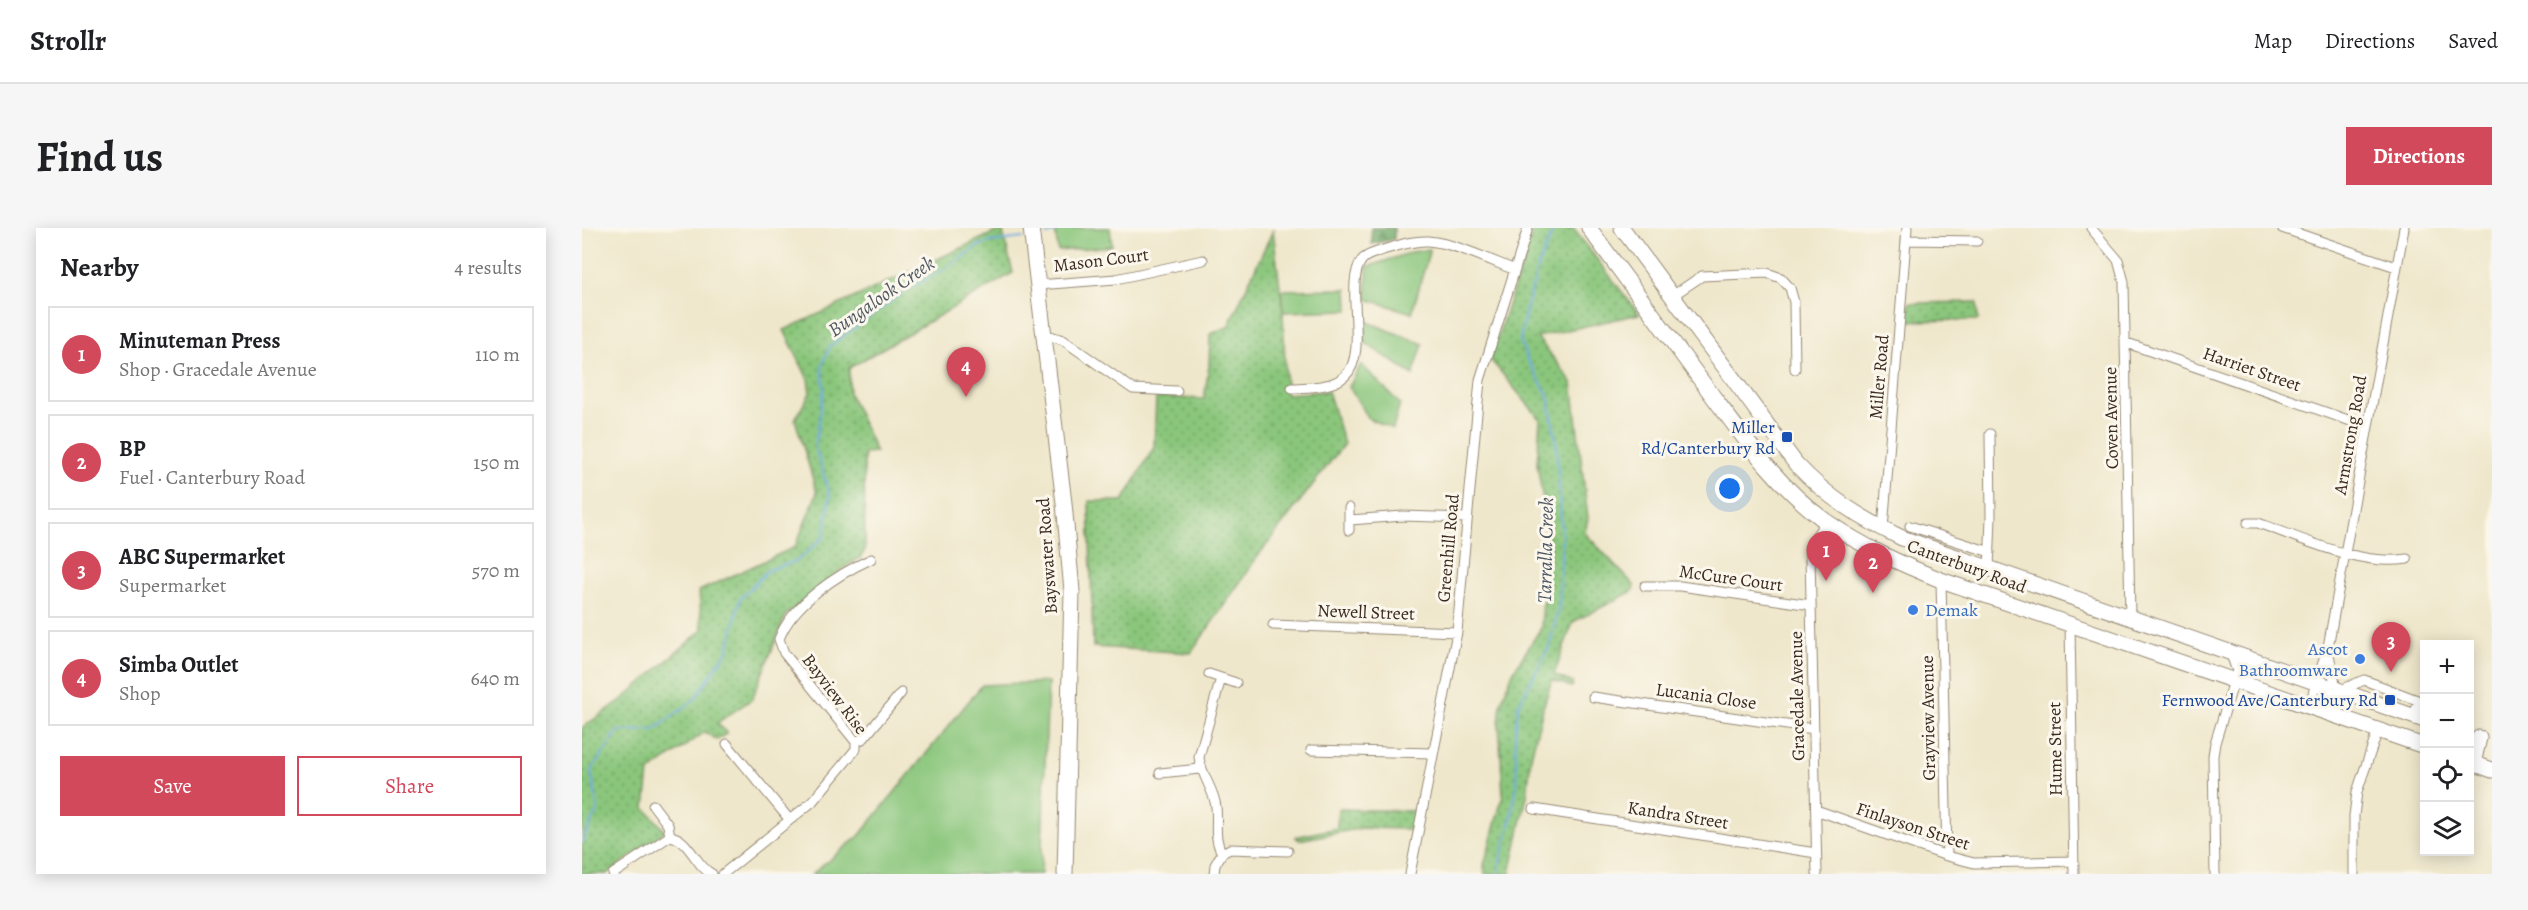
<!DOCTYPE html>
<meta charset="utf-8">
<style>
:root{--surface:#fff;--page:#f6f6f6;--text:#202124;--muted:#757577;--line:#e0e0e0;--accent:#d1495b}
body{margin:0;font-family:Alegreya,serif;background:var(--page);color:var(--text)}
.controls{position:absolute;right:18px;bottom:18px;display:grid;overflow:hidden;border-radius:0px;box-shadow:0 3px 15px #0003}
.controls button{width:54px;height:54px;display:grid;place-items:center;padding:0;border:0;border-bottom:2px solid var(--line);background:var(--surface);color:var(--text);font:30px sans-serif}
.you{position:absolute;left:1148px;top:261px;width:21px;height:21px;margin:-15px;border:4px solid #fff;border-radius:50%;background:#1a73e8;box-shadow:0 0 0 9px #1a73e833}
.badge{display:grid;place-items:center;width:39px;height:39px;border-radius:50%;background:var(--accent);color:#fff;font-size:20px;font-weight:700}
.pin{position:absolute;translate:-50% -50px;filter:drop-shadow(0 2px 3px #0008)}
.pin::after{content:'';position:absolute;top:32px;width:21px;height:18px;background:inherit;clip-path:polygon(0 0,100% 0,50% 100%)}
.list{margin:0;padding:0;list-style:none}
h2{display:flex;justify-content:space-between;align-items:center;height:78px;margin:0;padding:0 24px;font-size:26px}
h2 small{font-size:20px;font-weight:400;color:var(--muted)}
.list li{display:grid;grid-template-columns:39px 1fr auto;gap:18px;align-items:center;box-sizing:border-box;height:96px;margin:0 12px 12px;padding:0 12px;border:2px solid var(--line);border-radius:0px}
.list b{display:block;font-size:22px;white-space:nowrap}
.list p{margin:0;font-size:20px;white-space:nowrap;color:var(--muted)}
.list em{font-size:20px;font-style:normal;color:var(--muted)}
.actions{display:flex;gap:12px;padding:18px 24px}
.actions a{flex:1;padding:14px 0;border:2px solid var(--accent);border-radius:0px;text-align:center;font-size:21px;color:var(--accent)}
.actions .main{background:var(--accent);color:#fff}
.icon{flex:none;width:33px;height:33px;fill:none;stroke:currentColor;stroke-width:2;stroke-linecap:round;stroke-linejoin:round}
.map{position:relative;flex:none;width:1910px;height:646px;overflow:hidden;border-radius:0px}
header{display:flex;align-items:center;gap:36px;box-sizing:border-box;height:84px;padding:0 30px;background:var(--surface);border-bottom:2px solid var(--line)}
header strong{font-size:28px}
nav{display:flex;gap:33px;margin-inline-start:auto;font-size:21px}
.intro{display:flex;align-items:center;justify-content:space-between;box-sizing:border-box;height:144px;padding:0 36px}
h1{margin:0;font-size:42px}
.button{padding:15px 27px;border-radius:0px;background:var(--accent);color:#fff;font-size:21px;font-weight:700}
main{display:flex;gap:36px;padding:0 36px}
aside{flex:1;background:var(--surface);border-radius:0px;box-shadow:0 3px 15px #0003}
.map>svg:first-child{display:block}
</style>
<header>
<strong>Strollr</strong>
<nav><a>Map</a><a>Directions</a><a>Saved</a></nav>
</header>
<div class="intro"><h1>Find us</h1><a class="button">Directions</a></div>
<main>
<aside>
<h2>Nearby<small>4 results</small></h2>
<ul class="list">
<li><span class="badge">1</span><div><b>Minuteman Press</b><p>Shop · Gracedale Avenue</p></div><em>110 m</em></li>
<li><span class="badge">2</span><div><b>BP</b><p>Fuel · Canterbury Road</p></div><em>150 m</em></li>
<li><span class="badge">3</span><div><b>ABC Supermarket</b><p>Supermarket</p></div><em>570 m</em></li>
<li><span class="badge">4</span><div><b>Simba Outlet</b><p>Shop</p></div><em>640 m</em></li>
</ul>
<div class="actions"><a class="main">Save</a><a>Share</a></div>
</aside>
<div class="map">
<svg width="1910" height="646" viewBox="0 0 1910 646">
<defs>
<pattern id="forest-firs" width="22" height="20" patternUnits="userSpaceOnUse" patternTransform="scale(1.5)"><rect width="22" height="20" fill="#6fab6b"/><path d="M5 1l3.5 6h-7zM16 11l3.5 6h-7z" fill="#5c8b57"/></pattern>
<pattern id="park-dots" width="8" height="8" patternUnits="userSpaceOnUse" patternTransform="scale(1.5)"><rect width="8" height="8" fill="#8ac67b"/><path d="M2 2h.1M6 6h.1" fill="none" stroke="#72a164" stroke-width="1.8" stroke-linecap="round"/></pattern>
</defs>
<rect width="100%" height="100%" fill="#fbf7ec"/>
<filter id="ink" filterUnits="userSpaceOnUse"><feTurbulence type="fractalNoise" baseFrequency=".0167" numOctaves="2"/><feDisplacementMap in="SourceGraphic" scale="12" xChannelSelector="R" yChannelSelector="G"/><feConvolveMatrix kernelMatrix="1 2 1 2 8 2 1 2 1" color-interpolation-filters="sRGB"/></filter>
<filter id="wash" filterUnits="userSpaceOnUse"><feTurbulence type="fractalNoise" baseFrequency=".008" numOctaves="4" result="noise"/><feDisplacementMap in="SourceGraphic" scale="24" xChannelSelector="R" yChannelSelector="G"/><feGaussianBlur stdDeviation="1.35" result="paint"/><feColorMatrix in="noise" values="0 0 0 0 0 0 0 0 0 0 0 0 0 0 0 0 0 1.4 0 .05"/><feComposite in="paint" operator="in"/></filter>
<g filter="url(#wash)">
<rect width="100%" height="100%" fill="#efe7cb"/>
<path fill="#8ac67b" stroke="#62784c" stroke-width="1.5" d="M486,0h42l2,18 -54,5 -3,-22z
M848,21l-18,64 -46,-14 1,-32 45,-15z
M765,61l1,21 -65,2 -2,-22z
M783,93l58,23 -10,31 -49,-33z
M779,136l39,40 -7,25 -24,-10 -20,-32z
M466,454l-7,192h-229l47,-38 123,-151z"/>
<path fill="url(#forest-firs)" stroke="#556a44" stroke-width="1.5" d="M789,0h23v11l-22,5z"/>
<path fill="url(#park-dots)" stroke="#62784c" stroke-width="1.5" d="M952,0h39l66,86 -102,23 35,45 16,136 -3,15 49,52 -1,6 -60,31 -19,53 19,8 -1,4 -20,-7 -9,28 -12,49 -4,39 -17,78h-25l-1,-9 19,-70 -4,-71 2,-21 12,-31 28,-44 7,-97 -11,-67 3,-45 -50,-60z
M420,1l11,44 -164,95v25l27,59 -12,1 1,97 -5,8 -11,6 -63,51 -34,84 -35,24 10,10 -10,7 -12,-8 -56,40 -4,36 20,23 -58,43h-25v-146l42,-30 78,-68 -3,-39 96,-44 22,-54 -22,-74 15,-26 -2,-14 -24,-49z
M691,2l10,82 3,82 42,-3 16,53 -86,112 -67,97 -98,-6 -4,-146h34l31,-54 2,-50 48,2 5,-33 1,-32 18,-7z
M1395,74l1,18 -70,1 1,-18z
M756,581l77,2 -4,21 -3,-3 -46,-1 -63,12 -4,-3 42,-9z"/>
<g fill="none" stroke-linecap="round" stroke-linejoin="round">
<path stroke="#71abe1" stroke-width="2" d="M465,7l18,-7
M0,614l16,-33 -7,-38 27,-40 36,-1 40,-30 34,-50 12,-51 28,-29 29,-9 27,-24 6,-41 -15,-49 9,-58 -2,-23 8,-20 75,-55 43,-24 30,-21 11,-4 34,-4
M917,646l1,-13 10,-36 7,-40 -2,-50 3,-29 31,-59 10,-41 3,-71 -6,-95 -8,-45 -21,-36 -7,-19 5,-26 13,-47 16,-39"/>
</g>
</g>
<g filter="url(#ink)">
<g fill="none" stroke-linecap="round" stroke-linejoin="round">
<g stroke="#958874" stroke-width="11">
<path id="minor" d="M1509,0l27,32 6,22 6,336
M1700,0l114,39
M1325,12l70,1
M456,57l78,-6 87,-19
M1090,68l30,-20 65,-3 14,5 9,10 4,14 1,67
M462,106l19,6 70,49 44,2
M1545,115l241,84
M710,160c16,-1 40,0 53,-12 25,-23 -2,-93 17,-116 5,-6 14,-7 21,-10 14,-4 30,-10 45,-9 26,2 62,19 87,29
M767,280v22
M768,292l53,-4 64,2
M1666,295h10c43,15 103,44 149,36
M1328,298l80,26
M1301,301l24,-301
M1407,341l2,-52 -1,-83
M1359,352l6,276
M1063,358h35l131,19
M1488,396l4,250
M691,397l184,7
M1746,422l8,39
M627,446l27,9
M1759,462l23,-10 53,20 -1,17
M1011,469l221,32
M1727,478l19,-59 76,-419
M274,514l8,-4 37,-45
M145,516l62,75
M729,522l121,3
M578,545l40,-4
M71,577l15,20 2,11
M952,581l282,44
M1234,582l131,46 27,7 100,-2
M640,625l8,-4 58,2
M31,646l57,-38c20,3 25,30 42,38
M141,646l89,-72 44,-53v-7l-72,-89 -5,-14c13,-35 59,-65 92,-80
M632,646l1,-9 7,-12c-9,-15 -4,-30 -6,-46 -2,-18 -15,-32 -17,-50l22,-79
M828,646l47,-242 23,-252 48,-152
M1235,646l-7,-318 3,-15 13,-20
M1633,646l-2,-118 2,-13 22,-72 -7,-19
M1772,646v-58l3,-24 21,-62"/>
</g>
<g stroke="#958874" stroke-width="17">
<path id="primary" d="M449,0l33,275 8,88 -7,283
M1007,0c38,52 76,103 114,155 37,49 73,103 124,139 36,25 74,42 114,58l483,166
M1040,0l174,236c32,34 64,54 106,74l522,182
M1888,534l22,8
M1891,535l6,-25"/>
</g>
<use href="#minor" stroke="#fff" stroke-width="9"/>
<use href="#primary" stroke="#fff" stroke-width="15"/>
</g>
</g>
<g fill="#1a4fb4" stroke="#fbf7ec" stroke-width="2">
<rect x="1199" y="203" width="12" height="12" rx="3"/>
<rect x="1802" y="466" width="12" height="12" rx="3"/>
</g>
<g fill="#3f7fe0" stroke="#fbf7ec" stroke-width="2">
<circle cx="1331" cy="382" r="6"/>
<circle cx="1778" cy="431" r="6"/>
</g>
<g text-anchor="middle" stroke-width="6" stroke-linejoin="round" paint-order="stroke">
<g font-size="18" fill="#3b2a1e" stroke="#fbf7ec">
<text transform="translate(519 32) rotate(-7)" y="6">Mason Court</text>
<text transform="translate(1670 141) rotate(19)" y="6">Harriet Street</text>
<text transform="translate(1297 149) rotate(-85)" y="6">Miller Road</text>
<text transform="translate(1529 190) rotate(-91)" y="6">Coven Avenue</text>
<text transform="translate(1768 207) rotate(-80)" y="6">Armstrong Road</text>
<text transform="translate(866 320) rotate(-85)" y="6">Greenhill Road</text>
<text transform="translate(465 328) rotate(-94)" y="6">Bayswater Road</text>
<text transform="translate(1385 338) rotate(20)" y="6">Canterbury Road</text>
<text transform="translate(1149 350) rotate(8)" y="6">McCure Court</text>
<text transform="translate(784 384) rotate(2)" y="6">Newell Street</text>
<text transform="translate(253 466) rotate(53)" y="6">Bayview Rise</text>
<text transform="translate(1124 468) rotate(8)" y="6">Lucania Close</text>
<text transform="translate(1215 468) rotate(-91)" y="6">Gracedale Avenue</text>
<text transform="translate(1346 490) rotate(-91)" y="6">Grayview Avenue</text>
<text transform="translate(1473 521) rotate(-91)" y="6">Hume Street</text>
<text transform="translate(1096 587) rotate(9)" y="6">Kandra Street</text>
<text transform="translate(1331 598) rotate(18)" y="6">Finlayson Street</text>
</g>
<g font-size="18" fill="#164399" stroke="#fbf7ec" text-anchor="end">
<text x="1193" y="205">Miller<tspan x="1193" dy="21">Rd/Canterbury Rd</tspan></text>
<text x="1796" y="478">Fernwood Ave/Canterbury Rd</text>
</g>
<g font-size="18" fill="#366cbe" stroke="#fbf7ec" text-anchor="start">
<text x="1343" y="388">Demak</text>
<text x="1766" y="427" text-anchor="end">Ascot<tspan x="1766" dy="21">Bathroomware</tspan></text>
</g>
<g font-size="20" font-style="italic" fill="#4e5762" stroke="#fbf7ec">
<text transform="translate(299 68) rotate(-35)" y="7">Bungalook Creek</text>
<text transform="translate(963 322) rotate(-89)" y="7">Tarralla Creek</text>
</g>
</g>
</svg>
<div class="controls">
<button>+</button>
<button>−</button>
<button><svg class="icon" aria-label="locate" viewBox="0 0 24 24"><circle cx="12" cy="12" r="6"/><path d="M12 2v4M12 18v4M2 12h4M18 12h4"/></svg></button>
<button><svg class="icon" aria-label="layers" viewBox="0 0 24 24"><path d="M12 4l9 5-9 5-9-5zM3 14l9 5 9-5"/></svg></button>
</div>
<div class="you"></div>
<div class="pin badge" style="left:1244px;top:353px">1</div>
<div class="pin badge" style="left:1291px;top:365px">2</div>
<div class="pin badge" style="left:1809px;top:444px">3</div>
<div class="pin badge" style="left:384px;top:169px">4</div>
</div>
</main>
